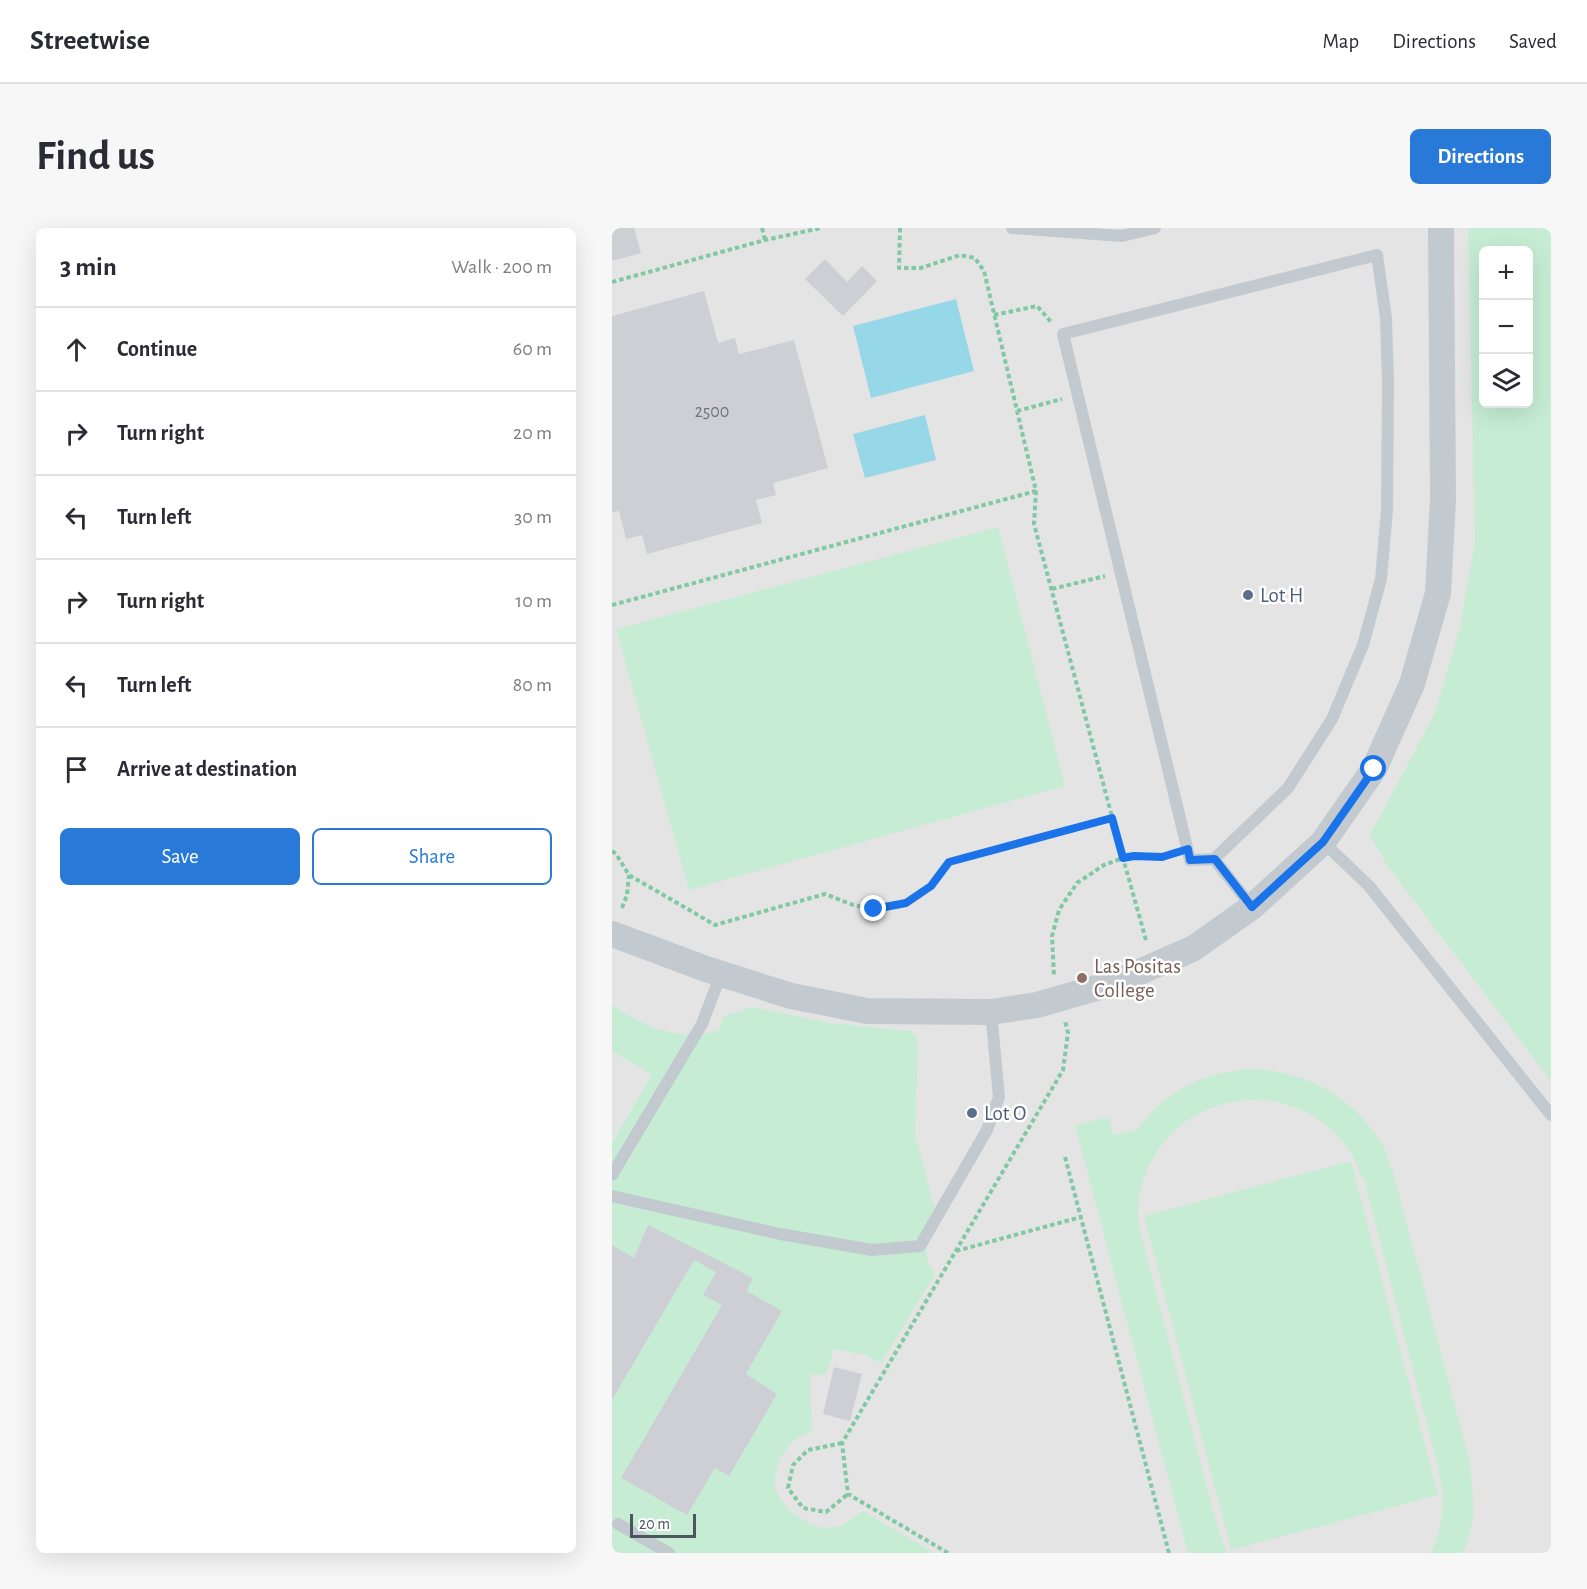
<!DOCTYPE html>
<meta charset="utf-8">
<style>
:root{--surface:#fff;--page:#f7f7f7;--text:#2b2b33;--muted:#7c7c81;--line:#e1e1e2;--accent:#297ad8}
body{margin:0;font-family:"Alegreya Sans",sans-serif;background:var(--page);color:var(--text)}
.controls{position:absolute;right:18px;top:18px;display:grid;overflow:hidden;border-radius:9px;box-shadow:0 6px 24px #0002}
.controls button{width:54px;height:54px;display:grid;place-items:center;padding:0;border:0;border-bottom:2px solid var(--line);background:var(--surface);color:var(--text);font:30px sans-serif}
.scale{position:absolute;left:18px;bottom:15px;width:66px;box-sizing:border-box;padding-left:6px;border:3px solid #4b565f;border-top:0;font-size:16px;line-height:21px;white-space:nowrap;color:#4b565f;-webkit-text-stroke:4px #fff;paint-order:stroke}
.stop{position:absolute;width:18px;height:18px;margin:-14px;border:4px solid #1a73e8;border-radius:50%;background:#fff}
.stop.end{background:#1a73e8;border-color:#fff;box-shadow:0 2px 6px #0008}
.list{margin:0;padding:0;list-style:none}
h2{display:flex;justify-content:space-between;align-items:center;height:78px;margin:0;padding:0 24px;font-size:26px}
h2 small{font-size:20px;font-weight:400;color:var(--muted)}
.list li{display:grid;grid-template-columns:39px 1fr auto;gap:18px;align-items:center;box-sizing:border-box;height:84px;padding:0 24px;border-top:2px solid var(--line)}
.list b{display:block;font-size:22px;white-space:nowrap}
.list em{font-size:20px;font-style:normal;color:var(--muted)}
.actions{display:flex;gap:12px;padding:18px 24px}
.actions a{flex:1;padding:14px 0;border:2px solid var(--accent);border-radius:9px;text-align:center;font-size:21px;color:var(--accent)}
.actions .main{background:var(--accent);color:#fff}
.icon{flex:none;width:33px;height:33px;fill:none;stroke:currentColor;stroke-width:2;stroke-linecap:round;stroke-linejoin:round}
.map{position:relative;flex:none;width:939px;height:1325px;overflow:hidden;border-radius:9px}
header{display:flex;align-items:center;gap:36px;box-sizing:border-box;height:84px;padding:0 30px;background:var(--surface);border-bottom:2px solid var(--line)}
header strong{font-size:28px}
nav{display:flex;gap:33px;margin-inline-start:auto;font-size:21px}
.intro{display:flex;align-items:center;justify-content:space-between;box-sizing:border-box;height:144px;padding:0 36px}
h1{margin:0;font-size:42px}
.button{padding:15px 27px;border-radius:9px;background:var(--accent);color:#fff;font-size:21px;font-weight:700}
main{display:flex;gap:36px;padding:0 36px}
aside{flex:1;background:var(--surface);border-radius:9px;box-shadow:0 6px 24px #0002}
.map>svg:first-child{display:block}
</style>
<header>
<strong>Streetwise</strong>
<nav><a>Map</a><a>Directions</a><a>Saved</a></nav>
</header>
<div class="intro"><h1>Find us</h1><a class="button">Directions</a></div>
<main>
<aside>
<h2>3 min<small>Walk · 200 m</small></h2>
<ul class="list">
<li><svg class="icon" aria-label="ahead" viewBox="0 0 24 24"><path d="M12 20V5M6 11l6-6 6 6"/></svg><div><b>Continue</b></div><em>60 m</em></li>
<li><svg class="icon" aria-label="right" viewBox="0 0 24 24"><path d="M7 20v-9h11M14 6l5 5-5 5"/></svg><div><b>Turn right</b></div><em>20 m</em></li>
<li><svg class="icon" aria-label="left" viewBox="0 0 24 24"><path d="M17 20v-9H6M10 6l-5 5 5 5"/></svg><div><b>Turn left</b></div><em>30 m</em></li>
<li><svg class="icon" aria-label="right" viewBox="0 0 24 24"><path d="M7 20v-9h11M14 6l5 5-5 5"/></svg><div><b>Turn right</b></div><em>10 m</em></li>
<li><svg class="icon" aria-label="left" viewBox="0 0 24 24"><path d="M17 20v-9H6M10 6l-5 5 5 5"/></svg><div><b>Turn left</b></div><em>80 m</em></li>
<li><svg class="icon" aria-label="arrive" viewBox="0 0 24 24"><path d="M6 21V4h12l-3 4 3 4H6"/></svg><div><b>Arrive at destination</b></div></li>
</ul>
<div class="actions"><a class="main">Save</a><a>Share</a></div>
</aside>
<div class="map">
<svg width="939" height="1325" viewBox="0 0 939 1325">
<rect width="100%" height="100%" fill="#f5f3f3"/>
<path fill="#e5e4e4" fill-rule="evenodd" d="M0,0h917l22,114v1211h-939zM872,22h44v154h-44z"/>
<path fill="#c6edd4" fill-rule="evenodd" d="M856,0h83v853l-164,-216 -17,-30 65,-122 25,-86 15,-85zM872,22h44v154h-44z
M386,299l67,259 -376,104 -73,-261z
M0,777l15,10 30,14 18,4 25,2 19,-5 5,-14 28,-9 78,16 80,8 6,5 2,16 -3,82 24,91c-14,19 -18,28 -4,49l-54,89 -16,-8 -31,-6 -8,25 -16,1 2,56 -20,10 -11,16 -6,20 -1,9 4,9 11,15 21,14 13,4 18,-2 22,-15 71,42h-322v-410l40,-68 -40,-24z
M633,841c9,1 18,0 28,2 46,7 89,35 111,77 4,9 6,18 10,27l75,284c5,32 8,63 -6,94h-32c14,-32 14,-52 7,-86l-73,-284c-6,-14 -12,-29 -22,-41 -54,-65 -158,-53 -194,24 -8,16 -12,35 -11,53 1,8 3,16 5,23l74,284 10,27h-39l-113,-428 34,-8 4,18 24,-5c18,-27 48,-47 80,-56 9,-2 18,-3 28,-5z
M739,933l87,334 -207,55 -87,-334z"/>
<path fill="#96d8e7" d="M344,71l18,72 -103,27 -18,-72z
M313,187l11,45 -71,18 -12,-44z"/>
<path fill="#cdcfd4" d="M0,0h22l7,25 -29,8z
M213,31l22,23 15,-16 15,15 -34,35 -38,-37z
M92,63l14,52 17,-5 4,16 55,-14 34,128 -55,15 3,12 -20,5 6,23 -115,31 -5,-19 -16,4 -7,-28 -7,1v-196z
M36,997l105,53 -6,13 35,20 -36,63 31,20 -48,82 -14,-8 -28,47 -66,-37 101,-173 -19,-10 13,-23 -22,-12 -82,140v-155l22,13z
M222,1139l28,7 -12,47 -27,-7z"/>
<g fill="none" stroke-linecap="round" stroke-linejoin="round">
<path stroke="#80c9a3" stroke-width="4" stroke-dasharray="4.5 3" stroke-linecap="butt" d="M150,0l3,12
M288,0l-1,40h22l39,-13 15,3 9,13 52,220 -2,33 89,334 -19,7 -27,18 -18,27 -7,26 2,40
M0,54l153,-42 56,-12
M382,87l43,-9 15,17
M405,183l45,-12
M440,361l53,-13
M0,377l424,-114
M0,623l4,3 13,21 86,50 110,-31 28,11 21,4 32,-6 25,-17 18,-24 163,-44
M10,680l5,-13 2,-20
M534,712l-23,-82c17,-3 33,1 49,-4
M453,929l104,396
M344,1023l125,-34
M230,1215l-34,7 -15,15 -5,23 15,20 23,4 22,-18
M336,1325l-100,-59 -6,-51 221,-373 5,-37 -3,-12"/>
<path stroke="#c2cad0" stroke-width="12" d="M400,0l110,8 33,-8
M711,614l46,44 182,229
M602,631l74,-71 44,-69 31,-74 18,-66 6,-69 1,-126 -2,-66 -9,-63 -314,79 127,526 24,-1 38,48
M0,947l90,-151 19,-50
M0,968l168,38 92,16 48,-4 67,-116 12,-33 -8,-85
M6,1296l51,29"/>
<path stroke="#c2cad0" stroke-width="26" d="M0,706l94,35 85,27 76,15 124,1 46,-7 80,-23 77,-34 58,-41 71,-65 51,-73 38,-85 26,-91 5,-94 -2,-271"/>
</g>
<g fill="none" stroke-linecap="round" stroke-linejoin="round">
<path stroke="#1a73e8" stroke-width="8" d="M262,681l32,-6 25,-17 18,-24 163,-44 11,40 11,-2 28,1 26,-8 2,11 25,-1 37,48 71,-65 51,-73"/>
</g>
<g fill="#5c6f8a" stroke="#fff" stroke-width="2">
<circle cx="636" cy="367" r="6"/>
<circle cx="360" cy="885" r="6"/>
</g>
<circle fill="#8d6e63" stroke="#fff" stroke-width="2" cx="470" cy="750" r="6"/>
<g text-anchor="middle" stroke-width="5" stroke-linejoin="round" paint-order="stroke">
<g font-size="18" fill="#6c747c">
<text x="100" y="189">2500</text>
</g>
<g font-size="21" fill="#4e5e75" stroke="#fff" text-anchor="start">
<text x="648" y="374">Lot H</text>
<text x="372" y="892">Lot O</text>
</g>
<g font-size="21" fill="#785e54" stroke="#fff" text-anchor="start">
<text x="482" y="745">Las Positas<tspan x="482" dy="24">College</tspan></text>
</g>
</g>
</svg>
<div class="controls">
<button>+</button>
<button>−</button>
<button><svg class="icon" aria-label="layers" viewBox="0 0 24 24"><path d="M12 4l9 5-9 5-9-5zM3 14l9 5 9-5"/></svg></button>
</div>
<div class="scale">20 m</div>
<div class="stop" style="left:762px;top:541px"></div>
<div class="stop end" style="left:262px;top:681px"></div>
</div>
</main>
